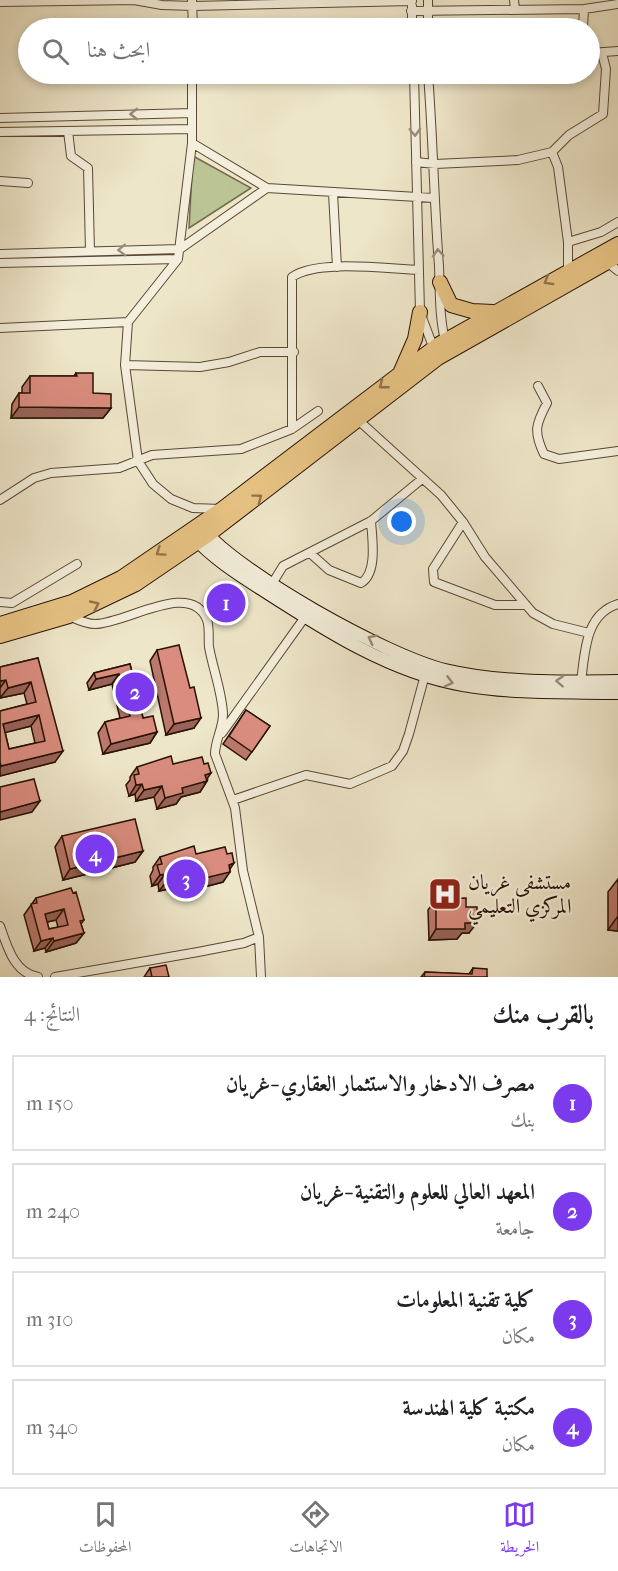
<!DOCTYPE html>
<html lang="ar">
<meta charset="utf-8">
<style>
:root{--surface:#fff;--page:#f6f6f6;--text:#202124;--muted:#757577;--line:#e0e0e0;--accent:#7c3aed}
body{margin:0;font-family:"IM FELL French Canon",Amiri,serif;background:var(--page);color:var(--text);direction:rtl}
.you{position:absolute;left:402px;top:522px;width:21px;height:21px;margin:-15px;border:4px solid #fff;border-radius:50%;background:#1a73e8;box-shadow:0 0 0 9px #1a73e833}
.badge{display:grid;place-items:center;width:39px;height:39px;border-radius:50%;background:var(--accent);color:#fff;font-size:20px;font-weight:700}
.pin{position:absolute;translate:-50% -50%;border:3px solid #fff;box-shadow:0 2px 6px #0006}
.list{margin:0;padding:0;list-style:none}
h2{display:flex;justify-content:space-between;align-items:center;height:78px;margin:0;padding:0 24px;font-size:26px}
h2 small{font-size:20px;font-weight:400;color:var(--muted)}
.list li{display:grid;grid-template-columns:39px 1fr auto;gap:18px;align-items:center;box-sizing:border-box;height:96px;margin:0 12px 12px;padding:0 12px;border:2px solid var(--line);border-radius:0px}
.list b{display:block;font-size:22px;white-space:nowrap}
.list p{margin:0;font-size:20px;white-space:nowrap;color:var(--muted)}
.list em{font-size:20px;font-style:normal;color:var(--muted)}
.icon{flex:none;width:33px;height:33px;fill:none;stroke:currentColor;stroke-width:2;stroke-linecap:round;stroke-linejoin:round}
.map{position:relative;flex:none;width:618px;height:977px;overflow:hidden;direction:ltr}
.search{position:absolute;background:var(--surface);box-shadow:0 3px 9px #0003;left:18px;right:18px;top:18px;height:66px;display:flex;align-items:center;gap:15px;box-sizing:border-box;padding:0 21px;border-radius:33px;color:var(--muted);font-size:22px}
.sheet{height:510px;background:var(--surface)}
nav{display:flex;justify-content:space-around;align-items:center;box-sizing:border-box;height:84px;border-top:2px solid var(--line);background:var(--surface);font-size:16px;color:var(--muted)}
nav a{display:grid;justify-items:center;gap:3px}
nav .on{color:var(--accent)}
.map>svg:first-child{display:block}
</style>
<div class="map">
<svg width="618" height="977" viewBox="0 0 618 977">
<rect width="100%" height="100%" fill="#eee6c9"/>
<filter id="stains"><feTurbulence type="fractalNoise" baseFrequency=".00333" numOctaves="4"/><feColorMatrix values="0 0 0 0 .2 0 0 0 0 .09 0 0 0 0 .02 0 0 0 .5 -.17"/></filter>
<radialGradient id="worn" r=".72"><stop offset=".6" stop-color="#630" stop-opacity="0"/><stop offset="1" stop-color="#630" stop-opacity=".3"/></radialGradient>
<path fill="#bbc495" stroke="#726b4c" stroke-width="1.5" d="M193,156l58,32 -62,40z"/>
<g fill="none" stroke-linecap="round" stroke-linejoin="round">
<g stroke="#5b4735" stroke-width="10">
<path id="street" d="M192,0l1,28
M514,0l1,9
M0,2l134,-2 28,5 31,1 219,-5
M412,6v22
M411,11l173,-2 34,-5
M428,28v-28
M583,28l1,-19
M590,53l28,-2
M414,74l6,238 15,40
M428,74c5,64 6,128 11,192 1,25 0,53 7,78
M0,118l192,-5
M68,131l3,25 17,12 2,83
M0,132l192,-3
M192,143v-69
M552,152l17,-17 34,-21 3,-45 -4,-16
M416,162l19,2 83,-4 34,-8 6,15 10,75 33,-10 17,-10
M0,181l28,2
M333,193l4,74
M568,242v27
M0,254l180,-5 87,-61
M607,262l11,9
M0,263l178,-4
M128,322l-3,43 13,96 15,23 18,15 22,9 28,1
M0,328l128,-6 50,-63 14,-116 75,45 167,10
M125,365l75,2 29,-5 31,-10h34
M538,386l9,17c-11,21 -14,28 -3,51l15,5 59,-8
M357,419l84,76 22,27 22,35 48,56 20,11 36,9
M292,429v-152c26,-18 95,-8 127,-7
M0,500l34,-22 17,-5 68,-5 33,-13 89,-6 51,-20 26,-18
M463,522l-30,47 1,13 61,23h29
M310,553l19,17 32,13c17,-10 11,-45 10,-62
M272,584l11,-18 88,-45 51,-42
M0,602l12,1 65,-39
M69,616c9,4 17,8 26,8 31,0 96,-45 112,-4 3,8 1,19 2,27 4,22 13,45 14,67 0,15 -8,26 -8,40l20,54 8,63 16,66 2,40
M581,682c4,-30 4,-68 37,-78
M222,733l83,-116
M233,800l73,-25 44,9 42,-18 11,-15 6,-17 17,-63
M0,926c7,20 14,47 38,51
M55,977l143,-25 46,-9 15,-6"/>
</g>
<g stroke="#2a1204" stroke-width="14">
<path id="secondary" d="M202,528c36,45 185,128 243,142 55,13 116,12 173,11
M193,536c19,22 48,40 73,56 59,38 126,81 197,93 51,9 103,7 155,8"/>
</g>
<g stroke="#2a1204" stroke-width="16">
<path id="primary" d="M440,282l11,23 21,6 21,1
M401,371l14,-32 5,-27
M0,624l72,-22 49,-24 101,-69 217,-165 179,-100
M0,636l69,-20 67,-32 72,-49 230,-177 180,-102"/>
</g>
<use href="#street" stroke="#f4efdc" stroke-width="8"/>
<use href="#secondary" stroke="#f4efdc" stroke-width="12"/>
<use href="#primary" stroke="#e7c384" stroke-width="14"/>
</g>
<path fill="#bb796d" stroke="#2a1204" stroke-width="1.5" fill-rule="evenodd" d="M76,373l17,20 18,15 -8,10h-92l1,-14 7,-11h3v-6l8,-11h44z
M157,650l37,78 -28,7 -16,-74z
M38,658l17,104 -55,14v-65l27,-7 -3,-11 -24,5v-31zM31,726l4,17 -26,6 -4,-17z
M130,664l13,54 14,14 -7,11 -47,11 -5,-21 7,-11 15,-4 -8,-34 -23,6 -2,-7 7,-10z
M246,710l24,16 -24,34 -23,-16z
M173,764l34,15v2l-7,11 -19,5 -5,7 -19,5 -3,-12 -18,4 -1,-7 -6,2 -3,-11 4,-5v-3l7,-10z
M62,836l81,15 -8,11 -72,18 -8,-33z
M196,854l34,16 -7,12 -19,5 -5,7 -18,5 -3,-12 -19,4 -1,-7 -6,2 -2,-10 3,-6v-3l7,-10z
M618,879v52l-10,-1v-38z
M73,893l11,27 -3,4 3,9 -8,10 -30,9 -1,-4 -11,3 -10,-36 12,-17zM56,920l2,7 -9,2 -2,-7z
M436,899l30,8 3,26h-7l-5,6 -28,1 -1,-30z
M150,968l19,9h-25z
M473,968l14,9h-66l4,-5 44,2z"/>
<path fill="#996359" stroke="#2a1204" stroke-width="1.5" d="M19,407l92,1 -8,10h-92z
M119,674l-7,10 -23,6 7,-11z
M6,680l-6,8v-7z
M31,682l-7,11 -24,5 8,-10z
M39,715l-8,11 -31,8 3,-10z
M201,718l-7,10 -28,7 8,-11z
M157,732l-7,11 -47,11 8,-10z
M63,751l-8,11 -55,14v-8l1,-2z
M211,773l-6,9 2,-1 -7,11 -19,5 -5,7 -19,5 8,-11 40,-23z
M142,784l-7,10 -6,2 7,-11z
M162,786l-8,11 -18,4 8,-11z
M40,801l-8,11 -32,8v-8z
M143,851l-8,11 -72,18 7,-11z
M234,863l-6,9h2l-7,10 -19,5 -5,7 -18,5 7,-11 41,-23z
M165,874l-7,10 -6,2 8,-11z
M185,876l-7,11 -19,4 8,-10z
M64,909l-8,11 -18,4 7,-10z
M618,916v15l-10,-1z
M465,923h12l-8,10h-7l-5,6 -28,1 7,-11z
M84,933l-8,10 -30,9 8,-11z
M53,938l-8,10 -11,3 7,-10z"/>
<path fill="#da8d7f" stroke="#2a1204" stroke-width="1.5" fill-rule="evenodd" d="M76,373h17v20l18,1v14l-92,-1v-14h11v-17h47z
M179,645l11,43 4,-1 7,31 -27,6 -17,-74z
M38,658l25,93 -62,15 -1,-4v-51l36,-9 -5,-20 -23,6 -2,-8 -6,1v-14zM39,715l6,26 -36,8 -6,-25z
M130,664l13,54 10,-2 4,16 -46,12 -6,-22 25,-6 -11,-42 -23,5 -2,-6z
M246,710l24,16 -18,26 -23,-16z
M171,756l2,8 29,-7 2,7 4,-1 3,10 -6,2 2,6 -25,7 1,5 -18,5 -3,-12 -18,4 -2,-6 -6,1 -2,-10 5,-1 -2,-7z
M34,779l6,22 -40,11v-25z
M135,819l8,32 -73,18 -8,-33z
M194,846l2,8 29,-7 2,7 5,-1 2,10 -5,2 1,7 -25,6 2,6 -19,4 -3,-12 -18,5 -2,-7 -5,1 -3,-10 5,-1 -2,-7z
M71,888l2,5 3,-1 8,28 -4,1 4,12 -30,8 -1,-3 -12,3 -10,-37 6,-1 -1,-5zM64,909l4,16 -19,4 -4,-15z
M466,898v9h11v16h-12v6h-29v-30z
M166,965l3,12h-17l-2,-9z
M473,968l14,1v8h-63l1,-5 47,2z"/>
<defs><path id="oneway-chevron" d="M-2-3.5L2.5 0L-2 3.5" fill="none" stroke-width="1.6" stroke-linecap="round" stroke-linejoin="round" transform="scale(1.5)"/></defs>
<g stroke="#998c7b">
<use href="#oneway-chevron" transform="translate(134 114) rotate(179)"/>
<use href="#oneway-chevron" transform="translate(415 132) rotate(88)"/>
<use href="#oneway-chevron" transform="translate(122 250) rotate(178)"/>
<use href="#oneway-chevron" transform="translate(438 253) rotate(-94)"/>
<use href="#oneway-chevron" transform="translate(372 639) rotate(-153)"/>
<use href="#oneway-chevron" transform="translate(560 681) rotate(-177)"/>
<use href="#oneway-chevron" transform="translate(449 682) rotate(14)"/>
</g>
<g stroke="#92734a">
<use href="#oneway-chevron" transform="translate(548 281) rotate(150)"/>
<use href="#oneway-chevron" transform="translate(383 385) rotate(142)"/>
<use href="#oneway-chevron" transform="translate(258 498) rotate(-37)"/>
<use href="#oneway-chevron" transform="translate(160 552) rotate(146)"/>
<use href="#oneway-chevron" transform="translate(95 605) rotate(-25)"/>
</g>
<defs>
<g id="hospital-square" transform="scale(1.725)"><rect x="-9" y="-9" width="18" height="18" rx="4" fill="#8f2418" stroke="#f4efdc"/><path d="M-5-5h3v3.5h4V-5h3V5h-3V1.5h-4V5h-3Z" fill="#fff"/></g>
</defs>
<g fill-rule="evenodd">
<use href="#hospital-square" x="445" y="894"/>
</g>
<g text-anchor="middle" stroke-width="4.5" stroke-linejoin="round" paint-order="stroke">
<g font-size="21" fill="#2a1204" stroke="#f4efdc" text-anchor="start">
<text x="468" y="889">مستشفى غريان<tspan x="468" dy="24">المركزي التعليمي</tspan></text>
</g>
</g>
<rect width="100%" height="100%" filter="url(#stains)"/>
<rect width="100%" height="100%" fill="url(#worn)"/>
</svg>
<div class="you"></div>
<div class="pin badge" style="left:226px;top:603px">1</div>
<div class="pin badge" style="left:135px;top:692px">2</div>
<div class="pin badge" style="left:186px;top:879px">3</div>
<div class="pin badge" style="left:95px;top:854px">4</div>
<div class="search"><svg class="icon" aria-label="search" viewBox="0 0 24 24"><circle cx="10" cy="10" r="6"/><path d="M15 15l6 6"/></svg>ابحث هنا</div>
</div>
<section class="sheet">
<h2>بالقرب منك<small>النتائج: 4</small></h2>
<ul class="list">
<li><span class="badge">1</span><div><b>مصرف الادخار والاستثمار العقاري -غريان</b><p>بنك</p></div><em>150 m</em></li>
<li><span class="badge">2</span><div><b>المعهد العالي للعلوم والتقنية -غريان</b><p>جامعة</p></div><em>240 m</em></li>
<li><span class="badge">3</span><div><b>كلية تقنية المعلومات</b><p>مكان</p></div><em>310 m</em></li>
<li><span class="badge">4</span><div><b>مكتبة كلية الهندسة</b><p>مكان</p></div><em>340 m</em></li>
</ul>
</section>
<nav>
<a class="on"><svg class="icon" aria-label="map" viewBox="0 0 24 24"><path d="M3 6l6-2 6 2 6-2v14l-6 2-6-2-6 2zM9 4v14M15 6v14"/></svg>الخريطة</a>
<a><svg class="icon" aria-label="directions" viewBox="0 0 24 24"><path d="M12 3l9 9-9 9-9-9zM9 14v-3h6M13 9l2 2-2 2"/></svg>الاتجاهات</a>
<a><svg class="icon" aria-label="saved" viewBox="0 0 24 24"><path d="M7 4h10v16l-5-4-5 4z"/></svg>المحفوظات</a>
</nav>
